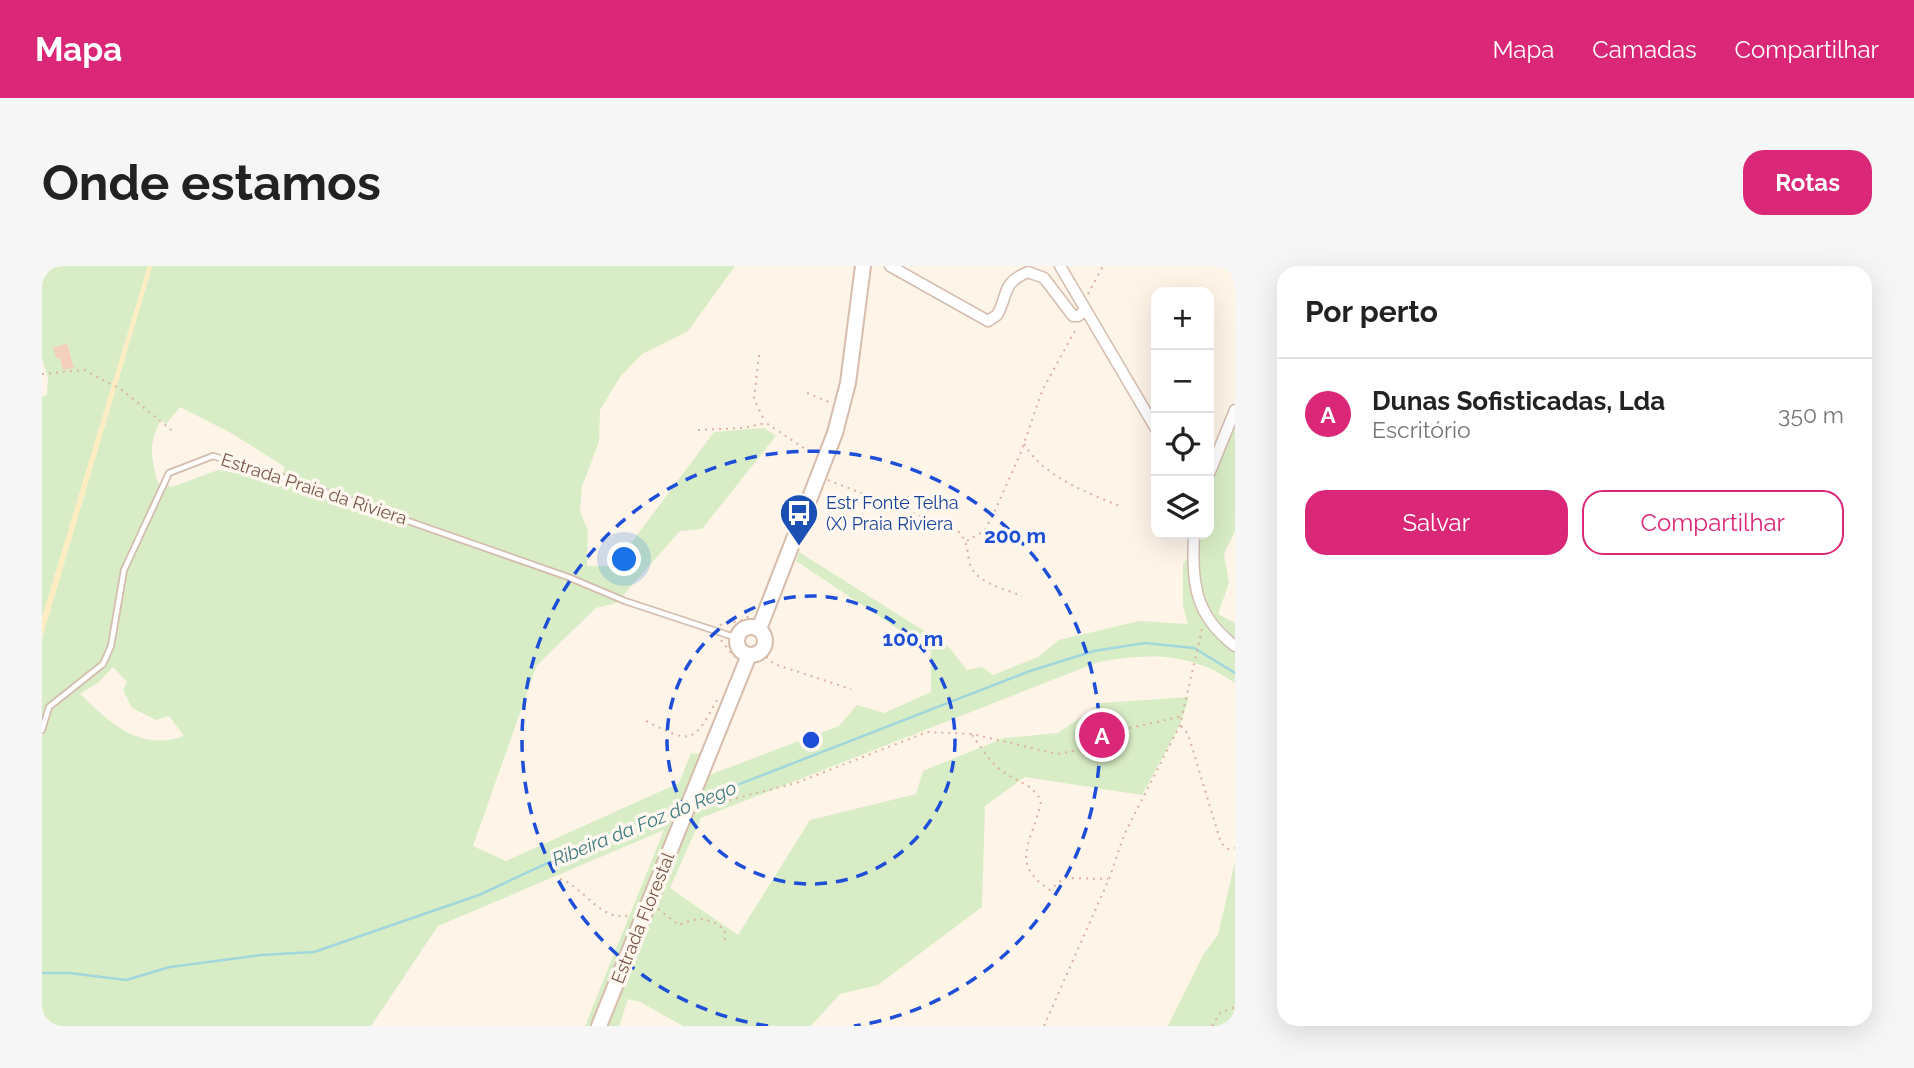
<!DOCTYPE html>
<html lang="pt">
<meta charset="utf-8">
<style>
:root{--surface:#fff;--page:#f6f6f6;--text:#222;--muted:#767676;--line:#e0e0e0;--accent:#db2777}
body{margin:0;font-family:Raleway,sans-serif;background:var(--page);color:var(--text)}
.controls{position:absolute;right:21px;top:21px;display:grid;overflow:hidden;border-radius:14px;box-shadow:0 7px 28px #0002}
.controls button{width:63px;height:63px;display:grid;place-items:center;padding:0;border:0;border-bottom:2px solid var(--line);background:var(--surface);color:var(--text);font:35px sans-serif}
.you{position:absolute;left:583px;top:294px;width:24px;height:24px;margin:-18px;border:5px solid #fff;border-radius:50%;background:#1a73e8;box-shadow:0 0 0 10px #1a73e833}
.badge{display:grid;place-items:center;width:46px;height:46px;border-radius:50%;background:var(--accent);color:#fff;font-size:23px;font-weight:700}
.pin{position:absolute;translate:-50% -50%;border:4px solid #fff;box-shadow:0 2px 7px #0006}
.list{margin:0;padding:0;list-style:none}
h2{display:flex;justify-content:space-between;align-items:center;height:91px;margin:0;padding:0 28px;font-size:30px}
h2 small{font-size:23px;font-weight:400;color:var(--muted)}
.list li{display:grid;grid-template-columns:46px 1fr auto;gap:21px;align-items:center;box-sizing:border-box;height:112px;padding:0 28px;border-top:2px solid var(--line)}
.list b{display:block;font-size:26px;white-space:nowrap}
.list p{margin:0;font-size:23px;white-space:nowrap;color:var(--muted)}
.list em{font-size:23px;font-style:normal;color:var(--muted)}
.actions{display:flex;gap:14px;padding:21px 28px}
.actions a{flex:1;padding:16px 0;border:2px solid var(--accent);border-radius:21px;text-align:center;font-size:24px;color:var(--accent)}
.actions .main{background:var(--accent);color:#fff}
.icon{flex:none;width:38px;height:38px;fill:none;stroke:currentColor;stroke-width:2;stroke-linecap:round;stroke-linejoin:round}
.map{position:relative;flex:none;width:1193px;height:760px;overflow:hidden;border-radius:21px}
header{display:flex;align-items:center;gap:42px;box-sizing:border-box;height:98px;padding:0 35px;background:var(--accent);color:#fff}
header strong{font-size:33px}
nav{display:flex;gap:38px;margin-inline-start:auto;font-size:24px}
.intro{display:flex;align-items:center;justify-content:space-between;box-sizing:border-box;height:168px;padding:0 42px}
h1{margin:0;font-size:49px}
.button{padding:18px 32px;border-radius:21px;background:var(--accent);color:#fff;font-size:24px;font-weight:700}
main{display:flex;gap:42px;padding:0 42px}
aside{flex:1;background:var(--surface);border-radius:21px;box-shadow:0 7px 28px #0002}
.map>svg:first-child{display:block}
</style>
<header>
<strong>Mapa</strong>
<nav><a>Mapa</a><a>Camadas</a><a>Compartilhar</a></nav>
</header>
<div class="intro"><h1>Onde estamos</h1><a class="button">Rotas</a></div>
<main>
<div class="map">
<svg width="1193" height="760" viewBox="0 0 1193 760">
<rect width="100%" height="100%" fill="#fef4e8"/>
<path fill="#d8edc5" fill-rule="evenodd" d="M0,0h106l-106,352v-221l5,-2 1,-18 -6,-18z
M110,0h583l-47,65 -46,23 -22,23 -20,33 -1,32 -17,44 -2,25 8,20 -1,35h27l100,-134 50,-4 12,8 -74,93 -22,2 -64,72 -20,5 -59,57 -64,181 33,15 173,-78 12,-30 18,2 -7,21 10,-2 127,-48 18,-21 27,8 47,-21v-41l-135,-90 3,-9 149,94 19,24 15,-3 11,8 45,-18 21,-17 80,-19 49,3 -5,-18v-42l5,-7 3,-23h18v-60l26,-64v121l-11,23 5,29 -11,31 17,9v60c-44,-31 -86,-30 -137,-21l-397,156 -31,70 68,47 72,-115 106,-26 7,-23 81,-33 54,-5 43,-30 88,-6 -9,28 -38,70 -117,-18 -40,29 -3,101 -104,78 -38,9 -29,32h-128l-43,-24 -12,-3 -9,27h-34l79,-196 -226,96 -67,100h-329v-388zM138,141l51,26 54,34 -5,13 -62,-10 -46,17 -14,-4c-7,-25 -10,-40 3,-63l5,4zM71,401l14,15 -4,8 9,18 24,12 13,-4 15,20c-44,16 -74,-13 -104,-42l18,-11z
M1193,595v165h-67l35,-71 15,-20z"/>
<path fill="#ffecc1" d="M106,0h4l-110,372v-20z"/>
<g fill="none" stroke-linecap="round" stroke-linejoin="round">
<path stroke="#a0d7dc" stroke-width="2.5" d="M654,535l334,-130 64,-20 51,-8 49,5 41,25
M0,707h27l57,7 44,-13 91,-12 53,-3 165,-57 135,-63 66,-25"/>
</g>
<path fill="#f5cfbe" d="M25,77l7,25 -11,2 -3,-12 -3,1 -4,-11z"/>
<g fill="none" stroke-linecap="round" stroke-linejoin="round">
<g stroke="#d4bcaf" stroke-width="8">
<path id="service" d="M0,464l7,-23 54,-43 8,-18 13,-76 45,-97 44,-17 58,17 297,104 57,24 112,37"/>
</g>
<g stroke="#d4bcaf" stroke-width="13">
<path id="minor" d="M848,0l98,55 9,-6c12,-20 3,-31 31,-43l16,6 29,38h5l8,-6
M1018,0l96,163
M1167,208l26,-64
M1152,268c-2,49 0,81 41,112"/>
</g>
<g stroke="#d7bcac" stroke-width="18">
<path id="secondary" d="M695 375a14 14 0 1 1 28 0a14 14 0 1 1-28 0Z
M717,363l76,-196 13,-50 15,-117
M557,760l150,-371"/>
</g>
<path stroke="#dbb2a0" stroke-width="2" stroke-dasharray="2 5" stroke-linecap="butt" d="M1046,28l15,-28
M717,89l-5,44 11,23
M0,108l42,-4 38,20 53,43
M765,127l22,9
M656,164l45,-2 23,-5 47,31
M982,178c19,32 63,49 96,62
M786,214l130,51c9,10 9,17 11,30 5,22 34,27 53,35
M925,275l17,-10 9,-16 28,-63 21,-61 35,-64
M678,359l23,-5 8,-5
M679,374l13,17
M719,386l13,12 77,25
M604,455c46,23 47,24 72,-23
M1139,460l7,8 33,109 7,6 7,-1
M930,469c9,12 17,26 29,35 15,12 31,13 40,31 -7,40 -34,61 9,89l14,-12 44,1
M660,541l94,-24 131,-51 45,2 85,20 21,-4 33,-12 10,-8 62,-14
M518,613c23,7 42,45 71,36
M616,643l21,16c17,-8 31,-9 46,6v11
M1002,760l65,-147 15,-44 56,-110 22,-96
M1170,760l8,-13 15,-6"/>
<use href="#service" stroke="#fff" stroke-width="4.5"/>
<use href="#minor" stroke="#fff" stroke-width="10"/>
<use href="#secondary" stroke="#fff" stroke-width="14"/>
</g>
<g fill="none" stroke="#1d4ed8" stroke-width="3.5" stroke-dasharray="12 9">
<circle cx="769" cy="474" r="144"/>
<path d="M726 760A289 289 0 1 1 812 760"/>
</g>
<defs>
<g id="bus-pin" transform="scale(2.0125)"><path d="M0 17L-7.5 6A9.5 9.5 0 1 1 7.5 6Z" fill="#1a4fb4" stroke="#fff8f0"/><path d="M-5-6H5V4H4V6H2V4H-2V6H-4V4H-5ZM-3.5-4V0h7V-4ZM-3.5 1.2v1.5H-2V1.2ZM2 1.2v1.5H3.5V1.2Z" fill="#fff"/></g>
</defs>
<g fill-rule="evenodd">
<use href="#bus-pin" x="757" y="247"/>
</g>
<g text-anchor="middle" stroke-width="7" stroke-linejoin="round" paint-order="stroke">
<g font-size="18" fill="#7a5749" stroke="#fff8f0">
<text transform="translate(272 223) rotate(18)" y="6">Estrada Praia da Riviera</text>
<text transform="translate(601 652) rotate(-68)" y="6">Estrada Florestal</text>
</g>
<g font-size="18" fill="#164399" stroke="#fff8f0" text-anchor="start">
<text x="784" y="243">Estr Fonte Telha<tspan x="784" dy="21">(X) Praia Riviera</tspan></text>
</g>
<g font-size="19" font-style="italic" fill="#3c7a80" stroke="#fff8f0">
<text transform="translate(602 557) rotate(-22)" y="7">Ribeira da Foz do Rego</text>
</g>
</g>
<circle cx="769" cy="474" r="10" fill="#1d4ed8" stroke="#fff8f0" stroke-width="3.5"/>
<g font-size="21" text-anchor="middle" font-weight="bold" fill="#1d4ed8" stroke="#fff8f0" stroke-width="7" stroke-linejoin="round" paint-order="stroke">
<text x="973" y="277">200 m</text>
<text x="871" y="380">100 m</text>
</g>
</svg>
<div class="controls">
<button>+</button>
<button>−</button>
<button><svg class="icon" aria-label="locate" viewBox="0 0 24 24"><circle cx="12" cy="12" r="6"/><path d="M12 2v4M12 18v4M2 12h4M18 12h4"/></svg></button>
<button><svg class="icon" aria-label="layers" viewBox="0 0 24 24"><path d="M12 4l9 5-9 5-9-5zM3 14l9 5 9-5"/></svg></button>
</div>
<div class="you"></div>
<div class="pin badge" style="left:1060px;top:469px">A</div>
</div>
<aside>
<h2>Por perto<small></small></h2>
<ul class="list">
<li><span class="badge">A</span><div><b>Dunas Sofisticadas, Lda</b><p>Escritório</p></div><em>350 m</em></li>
</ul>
<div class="actions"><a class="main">Salvar</a><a>Compartilhar</a></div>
</aside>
</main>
